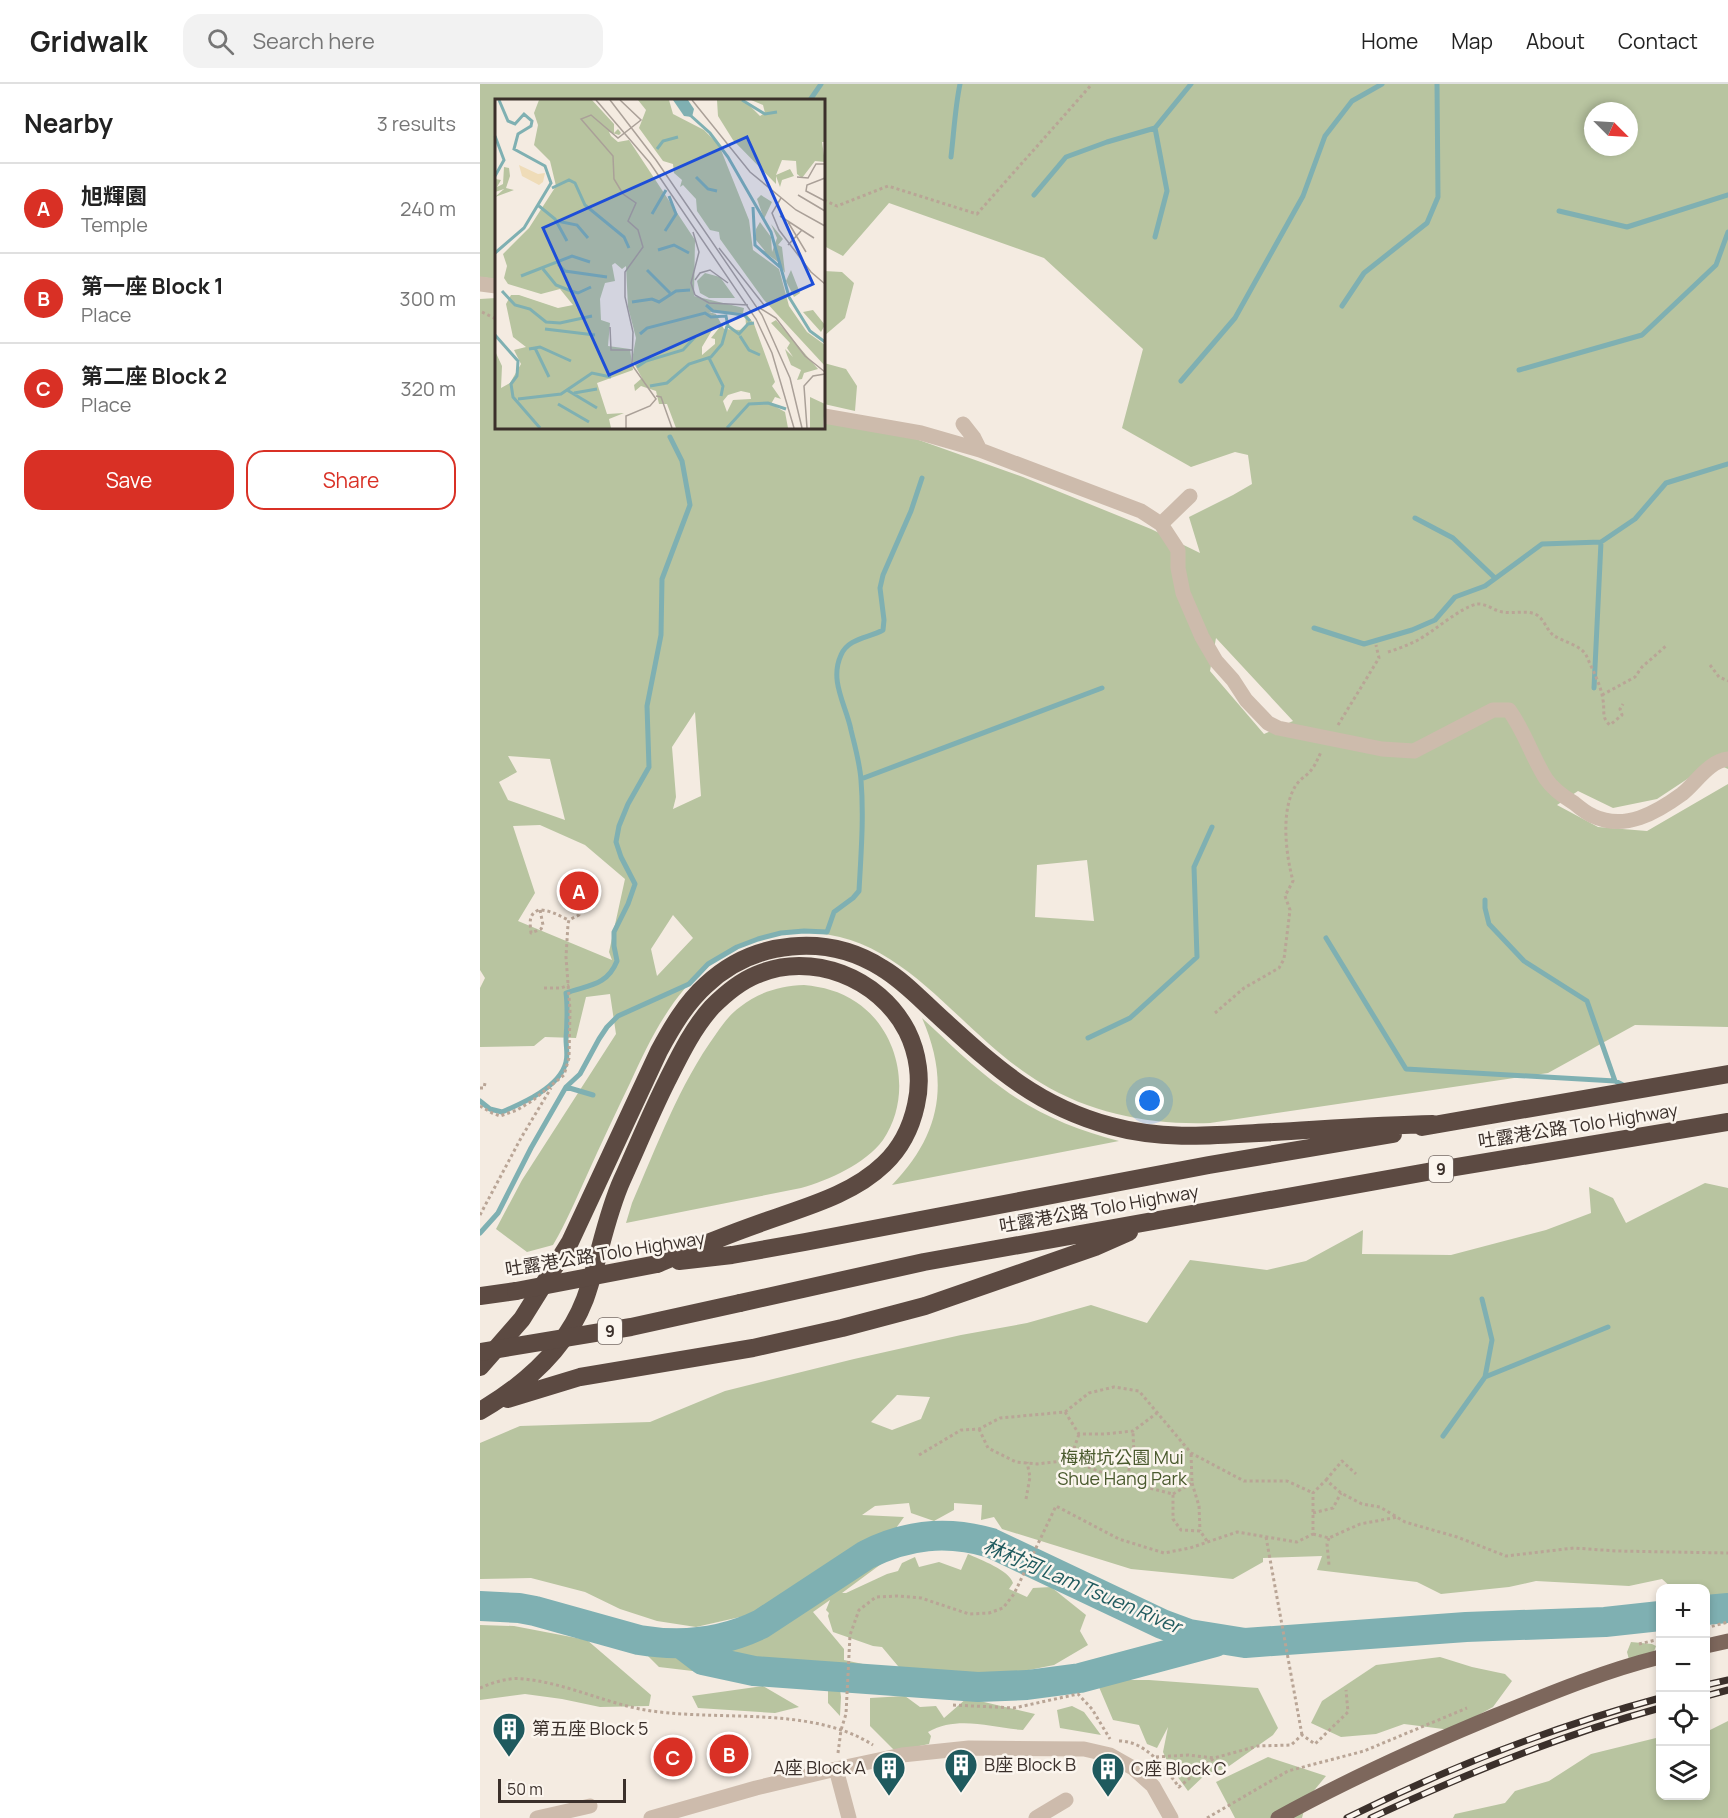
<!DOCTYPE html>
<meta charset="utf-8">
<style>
:root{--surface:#fff;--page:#f2f2f2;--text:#222;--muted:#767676;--line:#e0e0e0;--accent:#d93025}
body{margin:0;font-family:Manrope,"Noto Sans TC",sans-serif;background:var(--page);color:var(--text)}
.controls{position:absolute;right:18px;bottom:18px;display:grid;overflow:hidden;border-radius:12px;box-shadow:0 3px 9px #0003}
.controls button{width:54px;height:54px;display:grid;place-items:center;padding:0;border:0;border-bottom:2px solid var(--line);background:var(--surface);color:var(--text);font:30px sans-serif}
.compass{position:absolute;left:1104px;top:18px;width:54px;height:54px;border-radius:50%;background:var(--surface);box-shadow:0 3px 9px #0003;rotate:114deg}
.scale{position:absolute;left:18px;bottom:15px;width:128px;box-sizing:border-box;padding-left:6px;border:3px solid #3b302b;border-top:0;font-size:16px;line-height:21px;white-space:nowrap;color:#3b302b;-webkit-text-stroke:4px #fbf5ee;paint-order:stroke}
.you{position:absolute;left:670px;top:1017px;width:21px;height:21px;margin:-15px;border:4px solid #fff;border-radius:50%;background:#1a73e8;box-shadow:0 0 0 9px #1a73e833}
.badge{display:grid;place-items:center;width:39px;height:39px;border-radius:50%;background:var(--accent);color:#fff;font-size:20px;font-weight:700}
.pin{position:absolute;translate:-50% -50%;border:3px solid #fff;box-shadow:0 2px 6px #0006}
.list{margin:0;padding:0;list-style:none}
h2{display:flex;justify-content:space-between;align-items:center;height:78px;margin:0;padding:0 24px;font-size:26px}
h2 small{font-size:20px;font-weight:400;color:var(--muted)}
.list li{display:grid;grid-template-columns:39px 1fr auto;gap:18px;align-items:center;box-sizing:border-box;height:90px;padding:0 24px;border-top:2px solid var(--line)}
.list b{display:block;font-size:22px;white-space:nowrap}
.list p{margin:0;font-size:20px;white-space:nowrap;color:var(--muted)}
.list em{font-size:20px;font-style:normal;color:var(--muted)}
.actions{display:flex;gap:12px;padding:18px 24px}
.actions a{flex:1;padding:14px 0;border:2px solid var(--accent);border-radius:18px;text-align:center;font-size:21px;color:var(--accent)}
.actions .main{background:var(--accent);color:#fff}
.icon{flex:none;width:33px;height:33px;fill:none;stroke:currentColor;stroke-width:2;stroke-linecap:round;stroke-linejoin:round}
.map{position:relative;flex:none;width:1248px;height:1734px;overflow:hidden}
header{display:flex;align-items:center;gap:36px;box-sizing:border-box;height:84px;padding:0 30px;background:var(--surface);border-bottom:2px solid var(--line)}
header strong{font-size:28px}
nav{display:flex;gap:33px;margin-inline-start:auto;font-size:21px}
.search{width:420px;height:54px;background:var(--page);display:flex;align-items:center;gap:15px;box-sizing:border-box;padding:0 21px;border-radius:18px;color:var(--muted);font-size:22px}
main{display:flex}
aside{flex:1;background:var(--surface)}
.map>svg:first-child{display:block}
</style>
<header>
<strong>Gridwalk</strong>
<div class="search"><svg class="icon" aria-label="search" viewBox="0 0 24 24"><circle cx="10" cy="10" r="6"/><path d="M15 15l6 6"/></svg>Search here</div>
<nav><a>Home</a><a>Map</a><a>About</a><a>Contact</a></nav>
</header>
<main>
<aside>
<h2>Nearby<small>3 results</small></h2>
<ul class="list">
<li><span class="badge">A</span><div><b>旭輝園</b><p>Temple</p></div><em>240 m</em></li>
<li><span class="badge">B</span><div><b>第一座 Block 1</b><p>Place</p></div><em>300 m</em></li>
<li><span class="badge">C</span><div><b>第二座 Block 2</b><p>Place</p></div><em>320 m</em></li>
</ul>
<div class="actions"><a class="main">Save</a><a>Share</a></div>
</aside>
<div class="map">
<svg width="1248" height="1734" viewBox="0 0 1248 1734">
<rect width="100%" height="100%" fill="#f4ebe1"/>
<path fill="#b8c4a0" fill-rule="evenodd" d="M0,0h1248v685l-15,-7 -56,37 -44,9 -35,-17 -21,14 41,22 49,4 81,-47v243l-93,-2 -87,48 -338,50c-59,2 -118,-9 -169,-40 -91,-54 -146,-171 -267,-147 -34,6 -66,25 -88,51 -24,28 -40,61 -55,94 -15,31 -30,63 -44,94 -11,24 -21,48 -34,70l-26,7 -31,-23 26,-49 94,-146 -6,-40 -24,3 -10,41 -31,-1 -11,9 -54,1v-59l5,-10 -5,-8v-671l16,-1v130h328v-6l78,12 121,43 128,52 49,24 -11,-36 44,-22 19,-11 -4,-29 -13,-3 -44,15 -69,-39 21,-79 -99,-91 -155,-55 -46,53 -19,-10v-146h-328v179l-16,-2zM1113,27h36v36h-36zM736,554l77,83 -29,13 -54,-63zM215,628l6,84 -28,13 3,-12 -4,-50zM28,672l42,3 15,61 -57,-20 -9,-18 18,-10zM60,741l45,20 40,34 -16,73 3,8 -94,-39 17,-28 -22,-67zM607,776l7,61 -59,-4 2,-52zM193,831l20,23 -36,38 -6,-27z
M344,187l18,1 12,11 -9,35 -21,18z
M344,279l22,6 11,17 -2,25 -31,-7z
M324,901c19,2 36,6 52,17 44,29 57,94 27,138 -18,24 -54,40 -82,48l-175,35 6,-20c25,-57 47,-118 84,-169 7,-10 14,-20 24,-27 19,-15 40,-21 64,-22z
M442,934c26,24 51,49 80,70 35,26 74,42 117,53l-227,44c49,-51 58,-103 30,-167z
M1225,1099l23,5v406l-22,2v-8h-34l-10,-9 -33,7 -93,-5 -27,6 -68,7 -24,-12 -100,-12 5,-14 -59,2v4l-30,17 -102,-10 -129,-40 -8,-12 -13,3 1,-15 -28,-2v7l-20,11 -23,-8 -2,-10 -34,3 -13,9 42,2 -13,18 -61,30 -39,28 -42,22 -53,12 -39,-6 -37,-12 -35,-17 -54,-14 -51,1v-136l40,-17 130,-4 75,-31 129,-32 107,-24 66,-12 64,-18 56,18 43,-63 77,10 39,-9 57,-31 -1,24 89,1 95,-25 45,-17 -2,-26 24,11 13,25zM417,1311l33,2 -9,22 -29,11 -21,-8z
M416,1469l-54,40h4l41,-19 11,-3 4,-8 13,-6 4,10 20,-5 22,8 7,-16c13,6 41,16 45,29l-4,6 18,8 6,-9 18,-1 35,28 -6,16 8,14 -34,20 -35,7 -73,3 -43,-3 -21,-25 -9,-1 -40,-14 -5,-16 1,-3 -3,-3 4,-10 -17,12 31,37v11l47,10 4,25 -55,-6 1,8 -1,19 -12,-13v-16l-169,-20 -14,-14 60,-3 38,-7 130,-84z
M0,1541l34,1 73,14 64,55 -2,11 -49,1 -38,-8 -37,-5 -45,6z
M1151,1558l21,2 4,2 -4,11 -21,10 -4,-15z
M960,1573l32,10 33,7 7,7 -19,26 -42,23 -47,-6 -28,10 -35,3 -30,-14 11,-22 54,-36z
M616,1596h53l109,8 20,40 -5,7 -48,34 -18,4 -19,18 -19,-26 -6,-13 5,-25 -11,21 -10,-4 -8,-19 -26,-5z
M283,1602l36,21 -24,6 -77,-5 -6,-12z
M425,1612l15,11 16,-1 8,12 23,-20 68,16 -12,16c-32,-2 -64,-15 -95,2l3,4 -2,8 -34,7 -25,-25v-28z
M592,1622l12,6 17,23 -41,-7 -3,-18z
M1248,1637v97h-275l2,-4 50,-11 10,-12 34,-10 42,-27 69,-17v59h46v-64z
M788,1673l58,19 -19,23 -5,19h-67l-19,-36z"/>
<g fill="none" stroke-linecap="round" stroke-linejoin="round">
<path stroke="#7fb0b2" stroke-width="5" d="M330,16l11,-16
M471,73c3,-25 4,-49 9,-73
M554,111l32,-38 41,-15 48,-14
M1079,127l68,16 101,-32
M675,153l12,-46 -12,-63 36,-44
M862,222l22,-33 63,-50 11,-26 -1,-113
M1039,286l123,-35 74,-70 12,-33
M701,297l54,-63 68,-122 22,-60 27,-35 30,-17
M935,434l38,20 42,40
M834,544l50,16 48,-14 23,-10 20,-23 30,-11 57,-42 59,-2 34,-23 31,-36 62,-19
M1114,604l7,-146
M381,695l241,-91
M1005,816v8l4,16 35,37 63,40 28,80
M846,854l80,131 209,12 10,5
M608,954l42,-20 67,-61 -3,-90 18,-40
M86,1003l27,8
M0,1017l10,8 12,3c21,-9 58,-25 64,-50 2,-7 0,-15 0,-23 1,-15 2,-31 0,-46 22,-8 41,-7 51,-32l-3,-15v-14l14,-28 7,-20 -14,-27 -5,-15 3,-16 9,-22 21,-37 -2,-61 14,-71 1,-56 28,-74 -8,-44 -12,-24
M0,1149l18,-20 33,-65 35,-61 14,-13 19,-35 8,-12 11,-11 71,-32 19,-20 29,-17 21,-8 23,-6 23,-2 23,1 7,-20 19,-14 6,-7c2,-37 5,-74 2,-111 -1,-16 -6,-33 -10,-50 -5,-25 -22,-49 -10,-75 7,-17 28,-17 42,-25l1,-10 -4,-32 3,-13 28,-64 11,-33
M1002,1215l10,41 -7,37
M963,1352l42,-59 123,-50"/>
<path stroke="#7fb0b2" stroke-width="30" d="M0,1522l39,2 16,3 104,29c42,7 83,3 122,-16l105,-69c41,-21 81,-25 125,-12l171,81 27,10 56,9 221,-16 139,-5 55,-6
M1226,1526l22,-2
M202,1560l21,16 51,11 224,16 49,-2 53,-7 135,-36"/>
<path stroke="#b9a596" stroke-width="3" stroke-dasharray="3 3" stroke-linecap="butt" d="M344,116l13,6 51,-20 89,28 115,-130
M2,228l14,7
M908,568c10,-3 20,-7 30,-12 15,-8 43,-33 59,-36 9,-1 17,7 26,8 10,2 22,-2 32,2 9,4 11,15 18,21 10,7 29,10 34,22 6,14 14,28 16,43 2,10 -2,18 7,25l12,-10 -2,-6 3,-5
M1230,581l9,12 9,4
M1122,611l33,-18 7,-10 25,-22
M858,641l41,-67 -3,-13
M60,826l3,15 -2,4 -10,4c-1,-10 -3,-19 8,-23 12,0 20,6 30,10
M64,904h17l8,-3
M735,929l29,-25 35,-20 5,-9 6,-49 -5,-14 8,-15c-7,-26 -13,-71 3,-96 5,-7 12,-10 16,-16 4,-5 6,-11 9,-17
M0,1004h4l1,-5
M0,1022l12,7 8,3 17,-6 15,-9 32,-26 5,-17 1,-48 -4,-53 2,-33 1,-4 10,-5 2,-24 -7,-4
M0,1131l41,-77 30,-50
M585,1328l14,22h26l28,-3 24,-18
M499,1345l9,19 28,14 21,2 33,-4 59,23 44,11v25l8,11 19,1 7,10
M439,1371l42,-25 18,-1 21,-11 65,-6 24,-19 25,-6 25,4 52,62 53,28h43l26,12
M590,1376l9,-26
M846,1396l16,-19 14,13
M649,1399v-18l5,-10 -1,-23
M712,1399l7,23 1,25
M693,1410l19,-11 -1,-30
M546,1415l4,-22 -3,-15
M833,1429l20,-5 8,-15
M833,1450l16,4 31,-14 38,-7
M786,1453l36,198
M849,1454l-2,6 2,21
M1226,1544l22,-6
M1159,1560l21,-5
M0,1604c14,-6 29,-11 44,-9 40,4 77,22 116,30 72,14 169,-5 233,36
M473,1621l61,3 64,-14 14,15 18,30
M639,1657c27,0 45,26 60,46l35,-29 44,-12 33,-1 11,-10 13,9 33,-32 -2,-22
M358,1669l3,-23 5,-16 4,-79 9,-25 17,-13 21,-1 24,2 48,16 20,-1 14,-5 11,-14 42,-88 63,33 45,14 26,-5 47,-16 60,10 16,-8v-41l13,-13 15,13 21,11 18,3 25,15 52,15 49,19 68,-8 42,3 112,2
M676,1673l32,-2 26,3
M727,1734l81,-47 76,-20 103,-43"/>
<path stroke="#cdbbac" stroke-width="15" d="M0,200l16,2
M344,332l97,17 59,17 161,61 20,13 17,26v18l5,25 19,44 14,24 17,19 13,20 22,23 10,5 104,21 32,2 79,-41h16c16,22 23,47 37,69 7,10 18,18 28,24 6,5 12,10 19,13 32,15 63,-3 89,-22 14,-11 27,-33 46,-35
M483,340l11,14 6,12
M681,440l29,-28
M356,1685l13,49
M57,1734l53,-12
M171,1734l105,-30 80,-19 66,-14 67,-7 115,1 26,6 23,13 20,18 18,32
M556,1734l30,-18"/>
<path stroke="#7d675c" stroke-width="15" d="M1226,1562l22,-5
M798,1734c71,-39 144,-72 219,-103 54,-22 107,-44 163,-58"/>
<path stroke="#5c4a42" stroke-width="18" d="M942,1043l306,-53
M199,1177l53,-6 73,-13 404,-77 184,-31
M0,1212l36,-5
M260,1219l184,-41 514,-92 290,-48
M0,1283l42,-48 48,-77 89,-191c13,-24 27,-48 47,-66 48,-45 121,-52 176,-17 22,13 40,33 59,50 55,50 96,88 170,108 54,15 108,9 163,6 53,-3 106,-7 159,-8
M28,1315l72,-22 173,-29 89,-20 83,-22 170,-59 34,-15
M0,1327c46,-27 86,-62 105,-112 14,-39 20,-81 37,-119 15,-33 29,-67 45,-99 13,-26 26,-53 45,-74 12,-12 27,-25 44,-32 55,-24 123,2 151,56 11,22 15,49 9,74 -5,23 -15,43 -32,59 -33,32 -83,44 -126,60 -34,12 -68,26 -101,40"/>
<g stroke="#3b302b" stroke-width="7">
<path id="rail" d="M1226,1601l22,-5
M1226,1612l22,-6
M867,1734c100,-50 206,-91 313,-120
M891,1734c94,-44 190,-83 289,-110"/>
</g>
<use href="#rail" stroke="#fbf5ee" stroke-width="4.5" stroke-dasharray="14" stroke-linecap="butt"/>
<path stroke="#5c4a42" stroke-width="18" d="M36,1207l141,-27
M0,1268l151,-25 109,-24"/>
</g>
<defs>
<g id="building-pin" transform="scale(1.725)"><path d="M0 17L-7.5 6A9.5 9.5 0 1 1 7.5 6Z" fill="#1f5a5e" stroke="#fbf5ee"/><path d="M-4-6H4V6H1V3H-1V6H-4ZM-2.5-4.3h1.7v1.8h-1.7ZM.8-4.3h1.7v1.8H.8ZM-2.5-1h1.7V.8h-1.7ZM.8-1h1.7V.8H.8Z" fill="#fff"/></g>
</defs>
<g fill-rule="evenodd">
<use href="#building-pin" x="29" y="1645"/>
<use href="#building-pin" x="481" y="1681"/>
<use href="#building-pin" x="409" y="1684"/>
<use href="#building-pin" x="628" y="1685"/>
</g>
<g text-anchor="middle" stroke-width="5" stroke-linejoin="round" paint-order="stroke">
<g fill="#fbf5ee" stroke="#756b66" stroke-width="1.5">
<rect x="949" y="1072" width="24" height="26" rx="4.5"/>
<rect x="118" y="1234" width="24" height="26" rx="4.5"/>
</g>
<g font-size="16" font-weight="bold" fill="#3b302b">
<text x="961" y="1091">9</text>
<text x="130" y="1253">9</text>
</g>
<g font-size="18" fill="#3b302b" stroke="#fbf5ee">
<text transform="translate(1098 1042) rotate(-9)" y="6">吐露港公路 Tolo Highway</text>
<text transform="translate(619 1125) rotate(-10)" y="6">吐露港公路 Tolo Highway</text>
<text transform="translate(125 1170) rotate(-9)" y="6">吐露港公路 Tolo Highway</text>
</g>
<g font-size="18" fill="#4a5a2e" stroke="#fbf5ee">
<text x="642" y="1380">梅樹坑公園 Mui<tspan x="642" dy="21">Shue Hang Park</tspan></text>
</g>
<g font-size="18" fill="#3b302b" stroke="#fbf5ee" text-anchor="start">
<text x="52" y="1651">第五座 Block 5</text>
<text x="504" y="1687">B座 Block B</text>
<text x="386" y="1690" text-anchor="end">A座 Block A</text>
<text x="651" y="1691">C座 Block C</text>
</g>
<g font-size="20" font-style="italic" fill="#1f5a5e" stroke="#fbf5ee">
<text transform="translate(602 1502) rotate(23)" y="7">林村河 Lam Tsuen River</text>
</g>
</g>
<g transform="translate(15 15)">
<rect width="330" height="330" fill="#f4ebe1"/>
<path d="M44,1h53l22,24v9l4,-4 3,4 -2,2 -10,-3 2,4 7,6 11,-2 66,100 -1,56 50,12 -1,5 -34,-1 7,2 8,15 16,1 6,-5 -1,-13 9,12 21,58 -3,4 9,13 -6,-2 -4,7 14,8 3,16h-112l-9,-24h-8l-3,-13 -15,-5 -6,5 -1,-6 8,-7 -10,-18 4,-22 -8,-31 -2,-41 -4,3 -7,-6 -3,2 3,16 -10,2 -5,16 1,21 9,3 -2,23 22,3 3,21 -36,13 10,31 17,-1 -15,6 2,9h-116v-77l7,15 -1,22 9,-5 11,-19 -7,-14 12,-3 -13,-10 -7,-33 5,-9h8l39,13 15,-3 -13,-16 -19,5 -33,-10 -4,-6 3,-12 -4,-12 26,-26 27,-42 -6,-25 -16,-16 4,-20 -4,-12zM219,228l5,1 -8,10 4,1v5l-13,11v-8zM246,292l9,2 1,6 -18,1 -6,12 -4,-11 5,-6zM143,1h31l4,14 31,16 15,15 30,75 4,30 26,19 10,37 18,26 18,13v21l-61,-66 -44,-61 -1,-7 -9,-2 -13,-19 -1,-12 -13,-14 -3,2 2,-7 -8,-7 -1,-9 -10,-3 -24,-33 7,-18zM222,1h27l16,16 5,-3 -2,-8 -12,-5h74v42h-3l3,20 -10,-1 -13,17 -5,-4 -1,-13 -14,-1 -6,15 14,-6 4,7 -12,4 -2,7 -4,-11v8l-43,-44 -15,-24zM9,68l5,1 1,8 -4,12 8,2 -19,7 9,-8 -9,3v-13l6,1 -4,7 6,-3zM266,96l11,7 -8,17 -7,-20zM265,123l11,15 1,15 5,-14 -6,-14 12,15 -5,6 4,2 3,26 -7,-11 -18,-13 5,2 -9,-11v-11zM296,171l9,23 -6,4 -8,-16zM210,174l15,4 15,21h-26l-9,-5 -3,-12zM318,211l12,15 -4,7 -18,-20zM281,221l42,49 -14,4 -2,6 -5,1 4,-10 -10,-5 -4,-10 -2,-6 8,8 -6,-9 3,-5 -19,-20zM315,298l15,7 -2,24h-13z" fill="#b8c4a0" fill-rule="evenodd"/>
<path d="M24,66l19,9 7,-1 -2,9 -4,3 -17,-9z" fill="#efdcb8"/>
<path d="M178,1h15l6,9 -2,8 -8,-1z" fill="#7fb0b2"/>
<path fill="none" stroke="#7fb0b2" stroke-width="3" d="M247,1l23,14 12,-2M195,16l20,18 18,24 43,75 18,65 21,34 15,11M0,37l9,24 -9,16M162,50l6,-8 15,-4M201,78l12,12 9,2M57,89l17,-8 6,3 10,22 39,32 5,11M44,107l16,13 12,22M258,108l2,38 26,23M157,115l14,-24M62,122l20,4 11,13M170,132l11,-17 -7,-18M163,151l16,-5 15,8M0,154l29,-25 27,-45 -6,-17 -31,-17 4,-15 13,-8 1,-5 -8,-7 -9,10 -7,-3 -9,-21M63,165l7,7 42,6M48,170l13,16 15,6 7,2 13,-6M152,171l23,23M26,177l51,-20 18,6M7,192l13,14 15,4 16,13 14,1 32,-7M137,203l20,-3 7,3 17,-11 14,-1M211,206l7,6 31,4 6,6M50,230l50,6M145,235l7,-6 58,-15 6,4 15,-1 2,10 11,8 9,-10 6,-1M0,236l23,26 -1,15 -6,8 2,13 27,31M245,237l9,14 11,5M40,249l14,29M34,250l11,-2 31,14M214,259l14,28 -2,10M142,268l9,-6 37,-11 12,-13M155,287l17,-3 22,-19 22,-7 11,-13 5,-18M72,291l30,18M79,294l23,-4M23,300l43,-5 31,-21 19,4M63,305l31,18M232,329l22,-24 19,-1 18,6"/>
<path fill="none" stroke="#aaa098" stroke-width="1.5" d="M101,1l54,63 106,156 16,34 22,75M115,1l46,60 106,155 28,63 12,50M125,1l21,20 -23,18 -27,-23 -10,4 32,37 1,23 9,15 13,9 -8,18 10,9 5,17 -18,25v25l8,35 -1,33 24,34 -6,7 -24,10v12M197,1l58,72 46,38 29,16M302,78l11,1 8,-14h9M330,79l-18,7 -1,6 19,10M303,96l27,16M286,99l-9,15 7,17 32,42 14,12M285,117l34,22M293,123l18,30M198,133l6,20 -8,31 4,12 14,8 39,2M293,146l14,-15M224,149l45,57M200,181l5,-7 10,-3 18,13M263,208l18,11 29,38 20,16M115,228l1,23h22M161,297l5,1 11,31M312,329l-3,-42 9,-10 12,-2"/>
<path fill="#1d4ed8" fill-opacity="0.15" stroke="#1d4ed8" stroke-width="3" d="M252,38l66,147 -204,91 -66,-147z"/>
<rect width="330" height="330" fill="none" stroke="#3b302b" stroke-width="3"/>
</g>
</svg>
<div class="controls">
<button>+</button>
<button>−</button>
<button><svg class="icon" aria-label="locate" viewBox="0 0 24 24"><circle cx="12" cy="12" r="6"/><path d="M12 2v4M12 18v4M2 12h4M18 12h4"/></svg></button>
<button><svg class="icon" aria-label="layers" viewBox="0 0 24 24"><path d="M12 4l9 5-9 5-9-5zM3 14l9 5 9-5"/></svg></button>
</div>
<svg class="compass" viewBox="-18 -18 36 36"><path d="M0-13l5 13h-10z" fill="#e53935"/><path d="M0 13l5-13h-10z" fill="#767676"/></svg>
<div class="scale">50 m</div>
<div class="you"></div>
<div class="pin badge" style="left:99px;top:807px">A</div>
<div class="pin badge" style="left:249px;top:1670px">B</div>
<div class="pin badge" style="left:193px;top:1673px">C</div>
</div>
</main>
